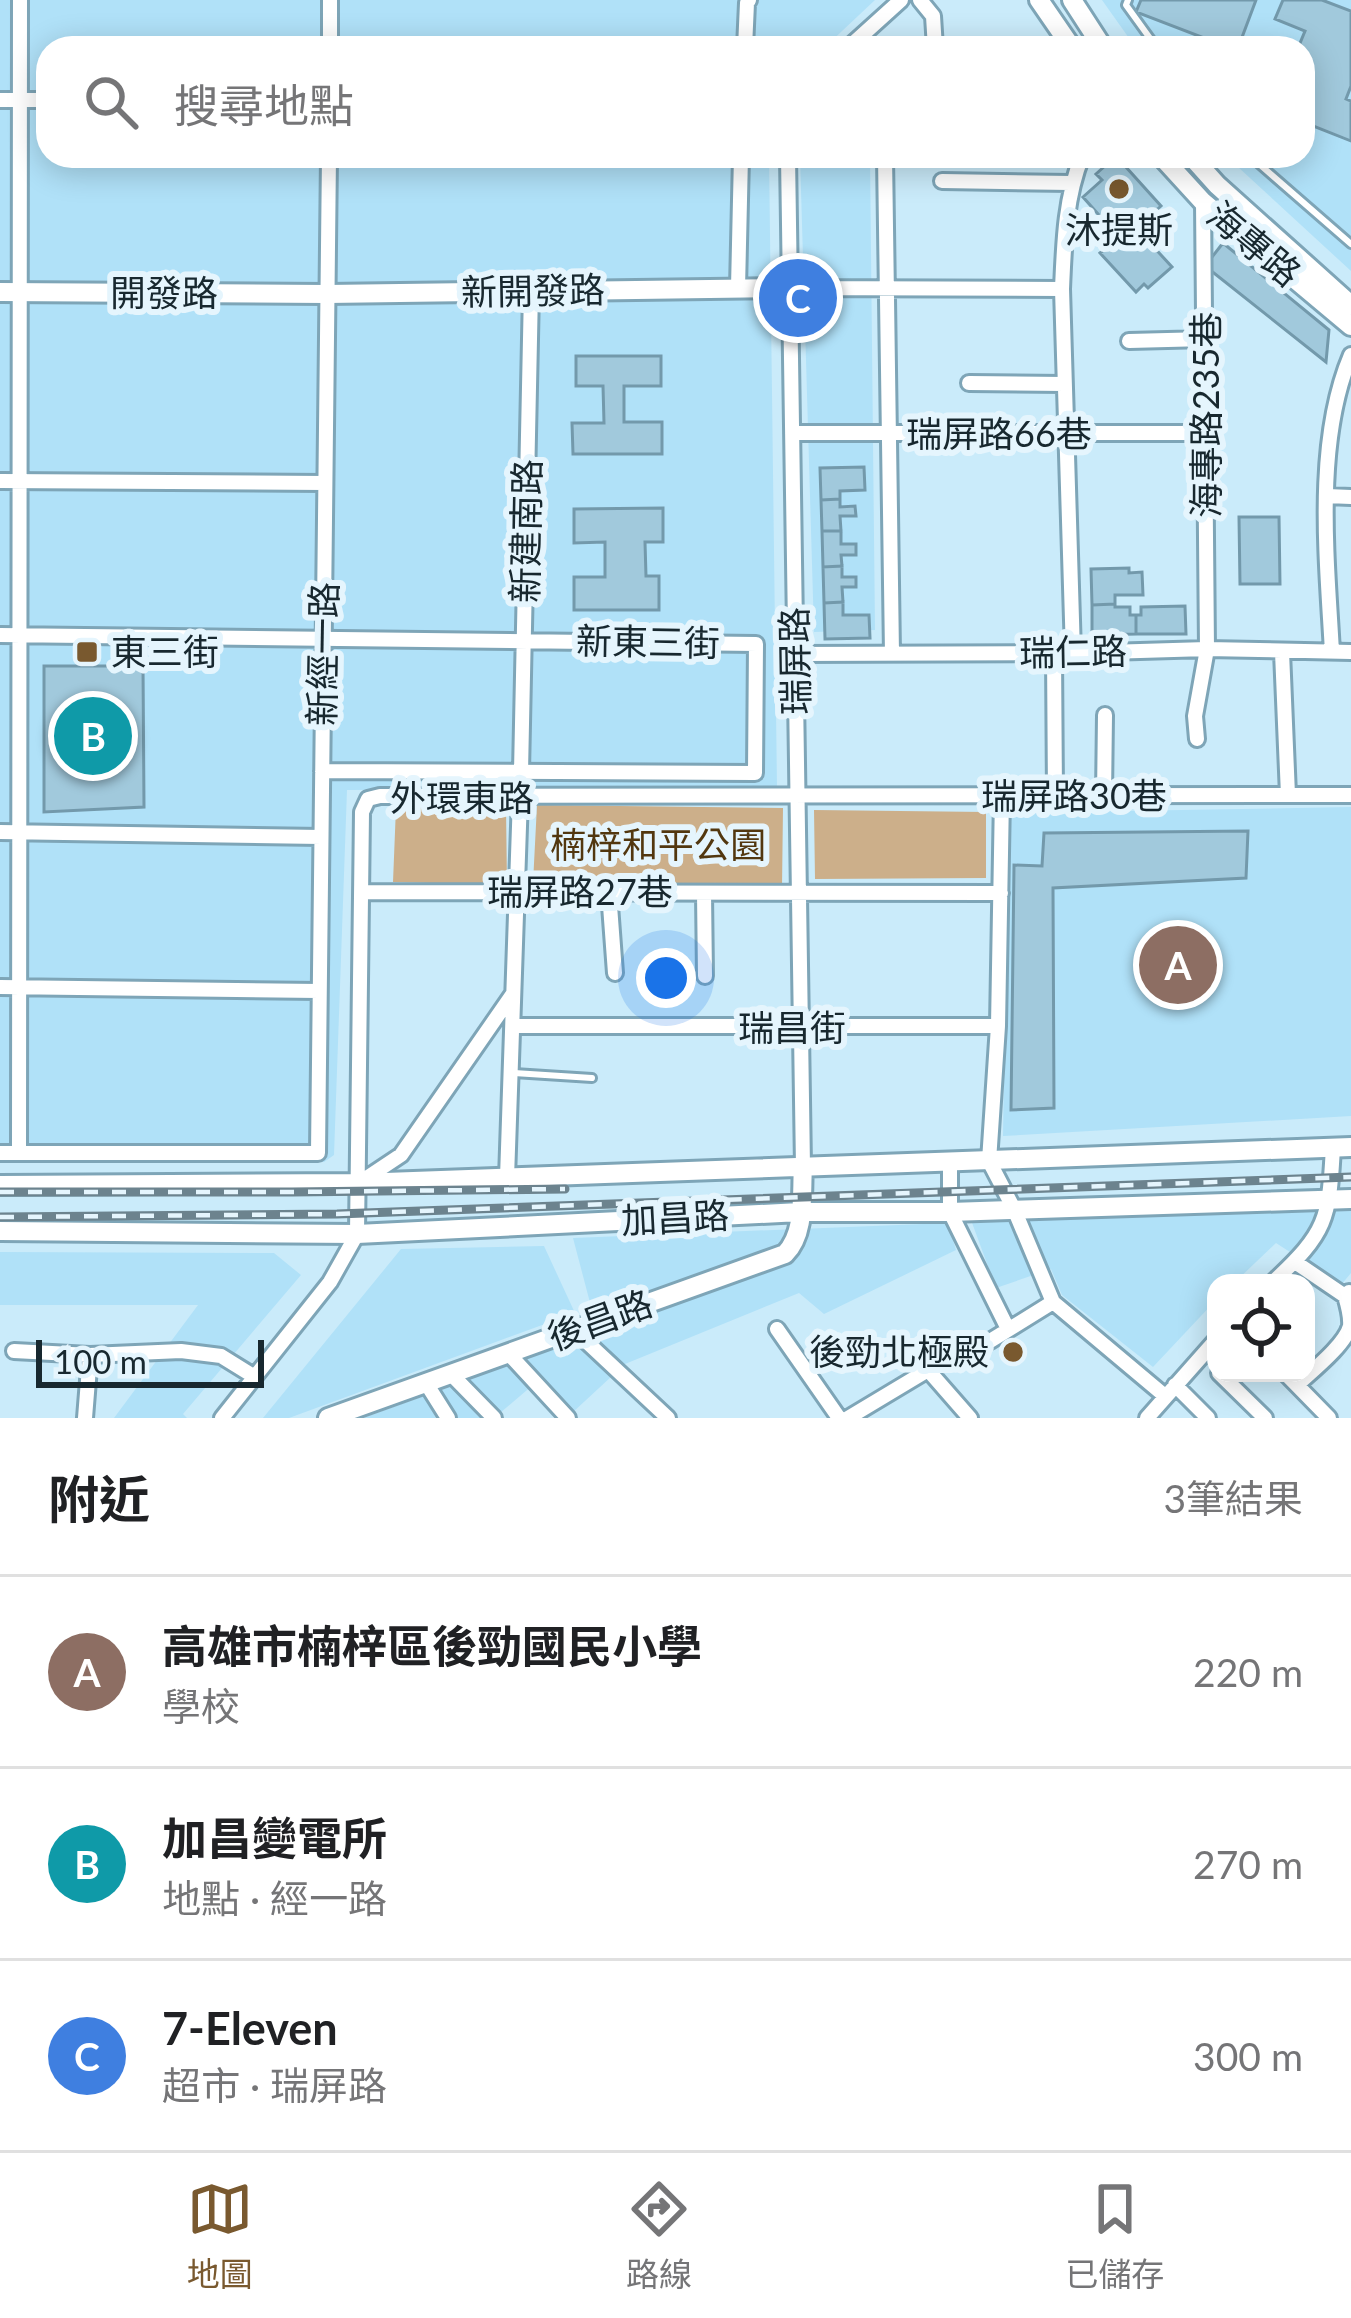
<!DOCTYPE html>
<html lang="zh-TW">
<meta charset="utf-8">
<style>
:root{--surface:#fff;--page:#f6f6f6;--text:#202124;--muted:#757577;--line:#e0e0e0;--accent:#79592f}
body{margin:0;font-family:Lato,"Noto Sans TC",sans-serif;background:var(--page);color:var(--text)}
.controls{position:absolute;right:36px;bottom:36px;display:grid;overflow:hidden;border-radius:24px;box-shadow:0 6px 30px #0003}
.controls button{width:108px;height:108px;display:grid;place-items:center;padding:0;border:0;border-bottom:3px solid var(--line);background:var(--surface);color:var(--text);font:60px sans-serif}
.scale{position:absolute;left:36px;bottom:30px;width:228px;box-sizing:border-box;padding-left:12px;border:6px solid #18282f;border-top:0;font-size:33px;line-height:42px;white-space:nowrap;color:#18282f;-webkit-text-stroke:9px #e5f5fd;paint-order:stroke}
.you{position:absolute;left:666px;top:978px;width:42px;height:42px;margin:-30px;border:9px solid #fff;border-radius:50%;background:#1a73e8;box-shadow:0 0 0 18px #1a73e833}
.badge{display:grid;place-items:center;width:78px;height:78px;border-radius:50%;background:var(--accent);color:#fff;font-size:39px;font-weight:700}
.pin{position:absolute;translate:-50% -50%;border:6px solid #fff;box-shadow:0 3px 12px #0006}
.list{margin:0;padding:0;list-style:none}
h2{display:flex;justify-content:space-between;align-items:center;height:156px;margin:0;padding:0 48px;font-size:51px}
h2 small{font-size:39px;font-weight:400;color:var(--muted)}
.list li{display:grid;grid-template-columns:78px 1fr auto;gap:36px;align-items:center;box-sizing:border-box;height:192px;padding:0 48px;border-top:3px solid var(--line)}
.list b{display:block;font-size:45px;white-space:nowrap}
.list p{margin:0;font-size:39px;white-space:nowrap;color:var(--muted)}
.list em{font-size:39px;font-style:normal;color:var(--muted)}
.icon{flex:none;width:66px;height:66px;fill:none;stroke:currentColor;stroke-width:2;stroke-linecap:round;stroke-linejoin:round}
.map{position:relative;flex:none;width:1351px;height:1418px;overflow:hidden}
.search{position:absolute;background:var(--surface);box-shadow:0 6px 30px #0003;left:36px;right:36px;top:36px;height:132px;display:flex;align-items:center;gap:30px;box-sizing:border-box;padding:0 42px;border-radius:36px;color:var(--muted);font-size:45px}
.sheet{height:732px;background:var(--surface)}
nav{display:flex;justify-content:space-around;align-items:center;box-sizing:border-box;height:168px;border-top:3px solid var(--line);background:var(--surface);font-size:33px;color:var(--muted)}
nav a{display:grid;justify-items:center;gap:6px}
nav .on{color:var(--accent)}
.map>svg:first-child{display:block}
</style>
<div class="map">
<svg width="1351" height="1418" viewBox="0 0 1351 1418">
<rect width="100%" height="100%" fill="#caebfa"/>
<path fill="#b0e1f8" d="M0,0h875l-51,48h-776v108h721l8,632 -430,2 -13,365 -10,7 -324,1z
M1102,0h249v271l-125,-115h77v-108h-167z
M800,156h70l5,474 -61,2z
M1351,807v309l-348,20 5,-323z
M1351,1210v63l-10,12 -65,-42 -42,40h-18v17l-63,67 -91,-72 -11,-26 -55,19 -25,-68z
M948,1223l8,27 -132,64 -25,-21 -174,71 -53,49 -32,-34 -46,39h-131l235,-85 -25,-95z
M544,1246l31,67 -286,105h-26l138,-169z
M0,1252l274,1 27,22 -118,139 4,4h-73l84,-113h-198z"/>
<path fill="#ccaf8a" d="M537,805l246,3 -1,79 -249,-4z
M396,807l110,1 1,77 -114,-3z
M814,810l172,2v66l-171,1z"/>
<path fill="#a1c9dc" stroke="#7399ab" stroke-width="3" d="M1141,0h115l-18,48h-8l-94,-36z
M1283,0h39l29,11v75l-5,13 5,2v40l-48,-19v-74h-5l7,-17 -30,-12z
M1116,156l45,50 -19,17 -9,-9 -19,18 -31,-35 19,-17 -6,-6z
M1128,219l44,48 -24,21 -4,-4 -8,8 -36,-39 5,-4 -5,-6z
M1223,243l106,87 -3,32 -121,-96z
M576,356h85v30h-37v36h38v32h-89l-1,-31h32l-1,-37h-27z
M864,467l1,23 -25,1v8l-19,1 -1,-32z
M840,499v8l15,-1 1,10h-16l1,15h-19l-1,-31z
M663,508v34h-18l1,34h13v34h-85v-33h31v-35l-31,1v-34z
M1239,517h40l1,67h-40z
M822,531h19v13h15v11h-15l1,11 -19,1z
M842,566v11h14v10h-14l1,15 -19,1 -1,-36z
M1129,568v5l13,-1 1,23h-28v9l-23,1 -1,-36z
M843,602v13h26l1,23 -45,1 -1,-36z
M1115,604v3h15v8h6v19l-44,1v-30z
M1185,606l1,28h-50v-19h5v-8z
M44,666h99l1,141 -100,5z
M1248,831l-2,47 -193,10 1,220 -43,2 3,-245 28,1 2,-33z"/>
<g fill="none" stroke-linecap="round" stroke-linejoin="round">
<g stroke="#7ea5b7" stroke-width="12">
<path id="lane" d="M1128,0l-2,5 31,43
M1250,156l101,88
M514,1073l78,5"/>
</g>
<g stroke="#7ea5b7" stroke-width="20">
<path id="street" d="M920,0l13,16 2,32
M330,48v-48
M745,48l2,-45 2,-3
M848,48l53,-48
M0,100h48
M788,156l15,1011
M885,156l7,498
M942,181l129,2
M738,288l3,-132
M789,288l273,1
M1129,341l77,-2
M969,383l95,1
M792,433h414
M0,481l325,2
M1327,496l24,1
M0,635l756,9 -1,129 -433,-2
M1282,652l6,143
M1332,652c-5,-93 -18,-210 19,-297
M1054,653l1,143
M1073,653l-11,-364c2,-46 3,-90 20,-133
M795,654l278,-1 134,-4 144,3
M1197,739l-2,-23 12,-67 -4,-447
M521,772l10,-481
M1002,796l-4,230 -9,135 25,48 39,93 112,94
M1104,796l1,-81
M0,832l321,5
M362,892l639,1
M609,892l6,81
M704,893l1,83
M0,987l319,4
M513,1026h485
M0,1153h318l11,-997
M19,1153l1,-1153
M950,1161v51l58,117
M507,1178l13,-381
M362,1181l39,-26 111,-160
M1295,1262l50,34 4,-4
M1272,1283c55,-51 57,-63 61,-136
M777,1329l62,89
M574,1330l94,88
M14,1351l76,4 91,-4 40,5 34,21
M508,1353l60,65
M928,1370l42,48
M1219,1373l46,45
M1285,1373l44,45
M451,1374l43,44
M426,1383l22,35
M1175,1385l33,33
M1297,1385c15,-14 48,-40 53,-59 1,-10 -2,-20 -5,-30
M85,1418l5,-63
M222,1418l108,-136 27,-48 5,-422 6,-13 12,-3 971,-1
M848,1418l80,-48 62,-29 63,-39
M1147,1418l69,-78"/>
</g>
<g stroke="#7ea5b7" stroke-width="24">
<path id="secondary" d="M1039,0l33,48
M1072,0l31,48
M1161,156l42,46 148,124
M1191,156l26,29 134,120
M0,292l327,2 462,-6
M0,1185l358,-2 993,-36
M0,1231l357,3 443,-22h150l401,-13
M328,1418l457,-164c21,-21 16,-59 18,-87"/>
</g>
<use href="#lane" stroke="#fff" stroke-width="6"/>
<use href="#street" stroke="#fff" stroke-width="14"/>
<use href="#secondary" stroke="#fff" stroke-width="18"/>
<g stroke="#6c838e" stroke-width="9">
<path id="rail" d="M0,1192h292l273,-3
M0,1217l337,-3 1014,-37"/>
</g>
<use href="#rail" stroke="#e5f5fd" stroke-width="4.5" stroke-dasharray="14" stroke-linecap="butt"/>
</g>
<g fill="#79592f" stroke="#e5f5fd" stroke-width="4.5">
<circle cx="1119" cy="189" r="12"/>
<rect x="75" y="640" width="24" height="24" rx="6"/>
<circle cx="1013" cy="1352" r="12"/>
</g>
<g text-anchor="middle" stroke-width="12" stroke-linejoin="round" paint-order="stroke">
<g font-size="36" fill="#18282f" stroke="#e5f5fd">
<text x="1119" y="243">沐提斯</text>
<text x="111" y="665" text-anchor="start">東三街</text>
<text x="989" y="1365" text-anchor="end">後勁北極殿</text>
</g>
<g font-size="36" fill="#18282f" stroke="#e5f5fd">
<text transform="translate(1254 244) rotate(40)" y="13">海專路</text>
<text transform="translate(533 291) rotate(-1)" y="13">新開發路</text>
<text x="164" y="306">開發路</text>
<text transform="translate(1206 415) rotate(-90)" y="13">海專路235巷</text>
<text x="999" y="447">瑞屏路66巷</text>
<text transform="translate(526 531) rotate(-89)" y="13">新建南路</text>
<text transform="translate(648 642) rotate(1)" y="13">新東三街</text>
<text transform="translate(1073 652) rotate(-1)" y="13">瑞仁路</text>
<text transform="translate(323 654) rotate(-89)" y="13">新經一路</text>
<text transform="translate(795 661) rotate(-91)" y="13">瑞屏路</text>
<text x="1074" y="809">瑞屏路30巷</text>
<text x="462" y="811">外環東路</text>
<text x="580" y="905">瑞屏路27巷</text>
<text x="792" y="1041">瑞昌街</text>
<text transform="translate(675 1218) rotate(-3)" y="13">加昌路</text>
<text transform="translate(600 1320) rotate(-20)" y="13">後昌路</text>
</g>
<g font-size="36" fill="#52370f" stroke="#e5f5fd">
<text x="658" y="858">楠梓和平公園</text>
</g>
</g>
</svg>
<div class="controls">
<button><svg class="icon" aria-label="locate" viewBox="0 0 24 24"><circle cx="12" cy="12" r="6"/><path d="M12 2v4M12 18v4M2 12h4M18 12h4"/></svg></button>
</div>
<div class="scale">100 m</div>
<div class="you"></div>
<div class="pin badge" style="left:1178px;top:965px;background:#8d6e63">A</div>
<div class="pin badge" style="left:93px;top:736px;background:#0f9aa8">B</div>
<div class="pin badge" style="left:798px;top:298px;background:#3f7fe0">C</div>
<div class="search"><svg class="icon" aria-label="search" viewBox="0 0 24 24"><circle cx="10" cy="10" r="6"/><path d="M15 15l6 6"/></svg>搜尋地點</div>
</div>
<section class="sheet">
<h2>附近<small>3筆結果</small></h2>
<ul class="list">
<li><span class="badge" style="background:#8d6e63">A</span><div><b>高雄市楠梓區後勁國民小學</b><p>學校</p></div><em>220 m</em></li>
<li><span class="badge" style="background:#0f9aa8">B</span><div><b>加昌變電所</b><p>地點 · 經一路</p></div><em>270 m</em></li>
<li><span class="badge" style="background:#3f7fe0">C</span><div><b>7-Eleven</b><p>超市 · 瑞屏路</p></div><em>300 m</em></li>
</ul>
</section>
<nav>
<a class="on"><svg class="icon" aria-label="map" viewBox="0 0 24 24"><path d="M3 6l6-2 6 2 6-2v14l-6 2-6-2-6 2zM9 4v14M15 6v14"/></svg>地圖</a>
<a><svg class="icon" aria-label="directions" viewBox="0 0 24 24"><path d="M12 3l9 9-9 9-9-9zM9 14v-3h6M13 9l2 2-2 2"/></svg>路線</a>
<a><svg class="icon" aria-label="saved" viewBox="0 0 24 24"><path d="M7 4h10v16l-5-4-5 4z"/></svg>已儲存</a>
</nav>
